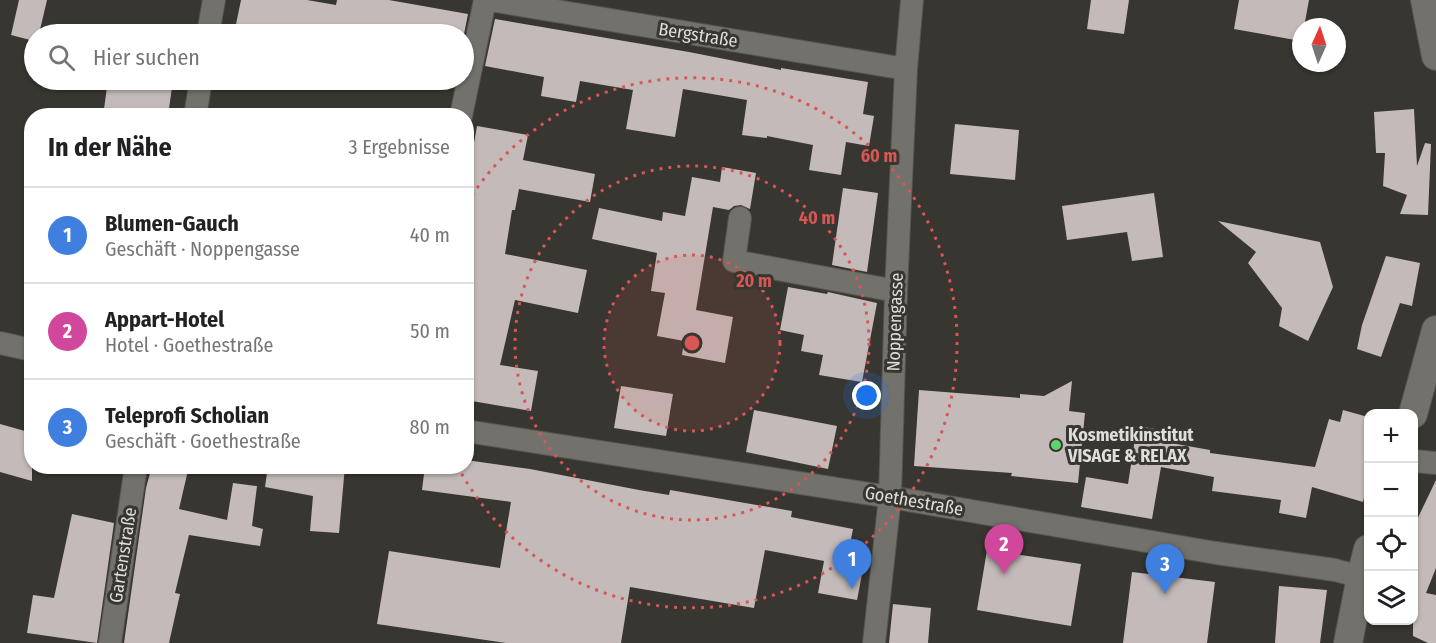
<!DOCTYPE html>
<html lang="de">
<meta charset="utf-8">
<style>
:root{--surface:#fff;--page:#f6f6f6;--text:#202124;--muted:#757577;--line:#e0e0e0;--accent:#ea580c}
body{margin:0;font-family:"Fira Sans Condensed",sans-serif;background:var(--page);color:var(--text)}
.controls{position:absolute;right:18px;bottom:18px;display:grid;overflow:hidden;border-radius:12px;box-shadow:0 2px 4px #0004}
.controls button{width:54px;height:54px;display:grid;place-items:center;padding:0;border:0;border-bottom:2px solid var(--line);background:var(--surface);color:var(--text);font:30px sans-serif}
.compass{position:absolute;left:1292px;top:18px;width:54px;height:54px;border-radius:50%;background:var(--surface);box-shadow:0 2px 4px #0004;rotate:3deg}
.you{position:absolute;left:867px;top:396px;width:21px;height:21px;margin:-15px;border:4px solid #fff;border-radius:50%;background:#1a73e8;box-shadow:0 0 0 9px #1a73e833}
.badge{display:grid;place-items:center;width:39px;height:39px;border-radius:50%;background:var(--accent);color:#fff;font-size:20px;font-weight:700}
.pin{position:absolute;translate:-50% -50px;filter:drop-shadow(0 2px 3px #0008)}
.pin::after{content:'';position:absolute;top:32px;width:21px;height:18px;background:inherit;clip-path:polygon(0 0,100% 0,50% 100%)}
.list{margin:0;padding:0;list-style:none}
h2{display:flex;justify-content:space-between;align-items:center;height:78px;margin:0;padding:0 24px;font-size:26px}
h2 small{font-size:20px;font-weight:400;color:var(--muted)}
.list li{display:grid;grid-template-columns:39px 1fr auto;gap:18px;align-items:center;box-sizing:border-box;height:96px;padding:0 24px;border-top:2px solid var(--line)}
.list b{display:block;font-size:22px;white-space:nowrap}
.list p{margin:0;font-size:20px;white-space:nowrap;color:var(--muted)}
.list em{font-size:20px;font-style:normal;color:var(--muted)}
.icon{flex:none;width:33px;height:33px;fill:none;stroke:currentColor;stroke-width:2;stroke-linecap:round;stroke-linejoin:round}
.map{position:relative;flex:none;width:1436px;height:643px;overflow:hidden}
.search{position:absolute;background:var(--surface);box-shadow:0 2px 4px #0004;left:24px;top:24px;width:450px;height:66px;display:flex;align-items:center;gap:15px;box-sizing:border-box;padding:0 21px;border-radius:33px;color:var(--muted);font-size:22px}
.panel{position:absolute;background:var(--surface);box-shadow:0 2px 4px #0004;left:24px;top:108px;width:450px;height:366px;border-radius:24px}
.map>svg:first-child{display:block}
</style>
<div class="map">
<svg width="1436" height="643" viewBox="0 0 1436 643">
<rect width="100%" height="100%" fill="#383630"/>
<path fill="#c3bab9" d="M19,0h28l-8,34h-5v7l-23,-6z
M241,0h66l29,5 1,-5h52l79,14 -4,20h-85l-37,-6 -1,6h-107z
M1091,0h38l-5,34 -37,-5z
M1239,0h70l-5,27h-3v14l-67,-12z
M495,19l194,33 92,18v-2l87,14 -5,32 11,2 -5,30 -23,-4 -5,33 -32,-5 4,-25 -46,-9v2l-25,-3 5,-35 -64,-11 -8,48 -49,-8 7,-39 -53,-9 -4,21 -35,-6 3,-19 -59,-11z
M108,80h65l-5,36h-65z
M1414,109l3,57 8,-23 6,1 -3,71 -28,-1 7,-19 -24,-9 2,-33h-9l-2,-41z
M955,124l64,6 -4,50 -65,-6z
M477,126l51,9 -5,25 72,14 -5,28 -71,-13 -4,21h-3l-7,44 82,16 -9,43 -63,-13 -15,65 38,6 -7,40 -65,-11v-213z
M722,167l34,6 -6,36 -9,-4 -7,1 -5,4 -16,-3 -17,103 37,7 -8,46 -43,-8 2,-14 -27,-5 8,-43 -14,-2 6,-38 -65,-14 7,-31 63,13 1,-9 22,4 7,-39 28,5z
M843,188l35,5 -11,79 -35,-7z
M1154,193l9,64 -31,4 -5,-29 -60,8 -5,-34z
M1218,221l102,21 13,45 -25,54 -29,-15 3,-18 -34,-45 8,-11z
M1386,256l34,7 -8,43 -12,-3 -19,54 -24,-8 5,-24z
M788,287l39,7 1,-2 49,11 -15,79 -43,-7 4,-20 -22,-4 3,-16 -24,-5z
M1072,381l-3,30 16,2 -7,70 -67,-7 1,-3 -98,-7 5,-76 101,8v-4l24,2z
M621,386l52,8 -7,42 -52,-8z
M754,410l83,16 -9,43 -82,-17z
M1343,410l25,7v64l-5,21 -51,-15 -6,31 -27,-5 2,-13 -69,-9 2,-14 -53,-10 -9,52 -71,-12 5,-30 42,7 9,-58 30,5 -2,11 45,8v3l105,14 14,-48 11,3z
M0,424l32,9v48l-32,-9z
M466,460l64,9 109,21 30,5 1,-5 122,21 -1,6 62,12 -7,36 17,4 -6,31 -39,-7 6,-32 -59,-11 -11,58 -124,-21 -9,56h-115l-129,-19 12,-73 111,17 11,-66 -89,-12 3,-24h41z
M152,466h37l-10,43 48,11 6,-37 24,3 -5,40 11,3 -3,17 -71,-11 -14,58 5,1 -11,49h-45l22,-155z
M268,466h77l-6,67 -29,-2 3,-35 -48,-9z
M1436,480v88l-10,25 10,2v48h-8l-15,-7v-108z
M72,514l42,9 -17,120 -70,-10 6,-38 21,3z
M987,550l94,14 -10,62 -94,-16z
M1132,572l83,10 -8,61h-84z
M1279,586l48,4 -7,53h-45z
M893,604l38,4 -3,35h-39z"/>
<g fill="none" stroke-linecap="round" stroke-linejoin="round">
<g stroke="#55544e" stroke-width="24">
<path id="minor" d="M490,0l416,69
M208,34l6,-34
M195,116l6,-36
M461,116l24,-116
M740,218l-6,43 162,30
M0,343l32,7
M466,431l424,66 326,56 119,17 26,7
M1414,461l22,2
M110,643l26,-177
M874,643l16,-146 6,-206 10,-222 6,-69"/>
</g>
<g stroke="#55544e" stroke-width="30">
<path id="tertiary" d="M1425,0l11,56
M1413,414l23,-84
M1348,643l13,-66 7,-28"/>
</g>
<use href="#minor" stroke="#73716b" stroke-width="22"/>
<use href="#tertiary" stroke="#73716b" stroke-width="28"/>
</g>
<circle cx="692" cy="343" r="88" fill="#d85654" fill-opacity=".12"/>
<g fill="none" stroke="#d85654" stroke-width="3" stroke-dasharray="3 6">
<circle cx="692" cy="343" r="88"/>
<circle cx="692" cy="343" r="177"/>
<path d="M467 203A265 265 0 1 1 458 467"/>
</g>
<circle fill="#5ed56c" stroke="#383630" stroke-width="2" cx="1056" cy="445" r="6"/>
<g text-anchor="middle" stroke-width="6" stroke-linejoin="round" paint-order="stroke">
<g font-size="18" fill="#dfdeda" stroke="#383630">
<text transform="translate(698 35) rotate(9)" y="6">Bergstraße</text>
<text transform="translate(895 322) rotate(-88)" y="6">Noppengasse</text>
<text transform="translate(914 501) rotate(10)" y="6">Goethestraße</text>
<text transform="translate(123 555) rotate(-81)" y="6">Gartenstraße</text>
</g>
<g font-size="18" font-weight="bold" fill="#dfdeda" stroke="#383630" text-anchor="start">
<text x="1068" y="441">Kosmetikinstitut<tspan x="1068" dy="21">VISAGE &amp; RELAX</tspan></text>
</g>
</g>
<circle cx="692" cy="343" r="9" fill="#d85654" stroke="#383630" stroke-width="3"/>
<g font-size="18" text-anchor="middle" font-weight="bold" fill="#d85654" stroke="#383630" stroke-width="6" stroke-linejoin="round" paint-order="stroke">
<text x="879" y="162">60 m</text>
<text x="817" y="224">40 m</text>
<text x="754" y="287">20 m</text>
</g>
</svg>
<div class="controls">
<button>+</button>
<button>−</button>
<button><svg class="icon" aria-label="locate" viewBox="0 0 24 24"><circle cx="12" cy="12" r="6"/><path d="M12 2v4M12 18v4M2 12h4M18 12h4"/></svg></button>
<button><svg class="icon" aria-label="layers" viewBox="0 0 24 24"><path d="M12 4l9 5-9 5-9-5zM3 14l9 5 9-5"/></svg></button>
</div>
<svg class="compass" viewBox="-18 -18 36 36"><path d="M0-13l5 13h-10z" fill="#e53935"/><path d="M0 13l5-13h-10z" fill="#757577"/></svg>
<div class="you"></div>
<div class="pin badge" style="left:852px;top:589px;background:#3f7fe0">1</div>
<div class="pin badge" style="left:1004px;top:574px;background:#d1479c">2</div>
<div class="pin badge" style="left:1165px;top:594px;background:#3f7fe0">3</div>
<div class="search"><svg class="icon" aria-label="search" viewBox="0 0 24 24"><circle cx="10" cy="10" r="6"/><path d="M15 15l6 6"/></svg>Hier suchen</div>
<section class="panel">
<h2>In der Nähe<small>3 Ergebnisse</small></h2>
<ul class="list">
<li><span class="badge" style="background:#3f7fe0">1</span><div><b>Blumen-Gauch</b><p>Geschäft · Noppengasse</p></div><em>40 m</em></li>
<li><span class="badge" style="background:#d1479c">2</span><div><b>Appart-Hotel</b><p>Hotel · Goethestraße</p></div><em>50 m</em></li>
<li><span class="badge" style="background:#3f7fe0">3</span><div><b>Teleprofi Scholian</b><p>Geschäft · Goethestraße</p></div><em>80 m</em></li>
</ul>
</section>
</div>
